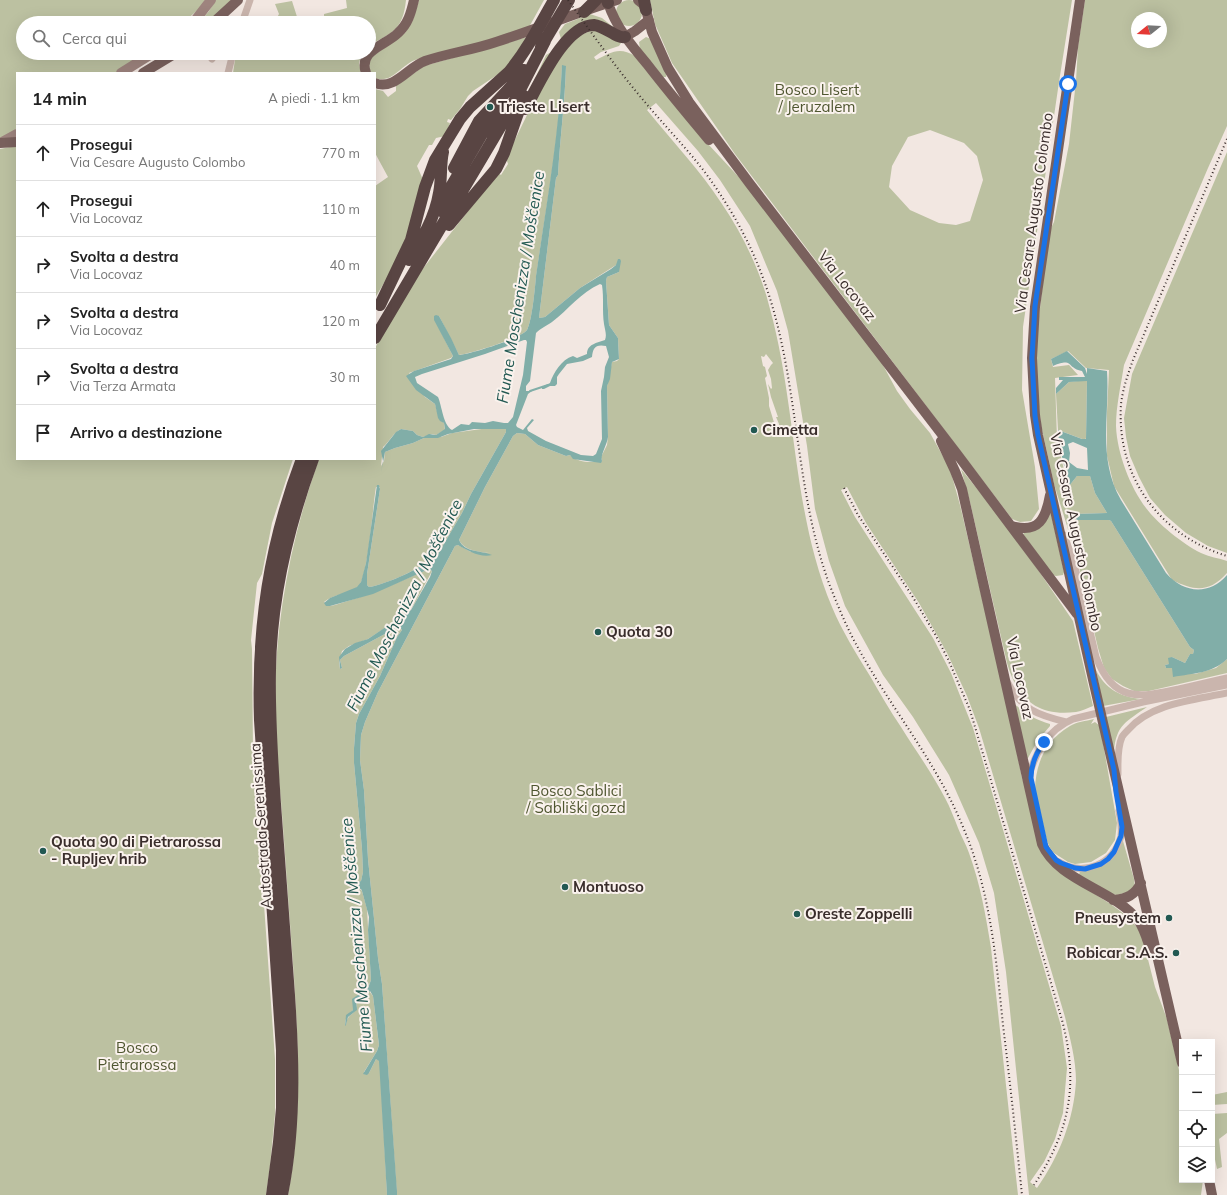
<!DOCTYPE html>
<html lang="it">
<meta charset="utf-8">
<style>
:root{--surface:#fff;--page:#f2f2f2;--text:#222;--muted:#767676;--line:#e0e0e0}
body{margin:0;font-family:Mulish,sans-serif;background:var(--page);color:var(--text)}
.controls{position:absolute;right:12px;bottom:12px;display:grid;overflow:hidden;border-radius:0px;box-shadow:0 4px 16px #0002}
.controls button{width:36px;height:36px;display:grid;place-items:center;padding:0;border:0;border-bottom:1px solid var(--line);background:var(--surface);color:var(--text);font:20px sans-serif}
.compass{position:absolute;left:1131px;top:12px;width:36px;height:36px;border-radius:50%;background:var(--surface);box-shadow:0 4px 16px #0002;rotate:252deg}
.stop{position:absolute;width:12px;height:12px;margin:-9px;border:3px solid #1a73e8;border-radius:50%;background:#fff}
.stop.end{background:#1a73e8;border-color:#fff;box-shadow:0 1px 4px #0008}
.list{margin:0;padding:0;list-style:none}
h2{display:flex;justify-content:space-between;align-items:center;height:52px;margin:0;padding:0 16px;font-size:17px}
h2 small{font-size:13px;font-weight:400;color:var(--muted)}
.list li{display:grid;grid-template-columns:26px 1fr auto;gap:12px;align-items:center;box-sizing:border-box;height:56px;padding:0 16px;border-top:1px solid var(--line)}
.list b{display:block;font-size:15px;white-space:nowrap}
.list p{margin:0;font-size:13px;white-space:nowrap;color:var(--muted)}
.list em{font-size:13px;font-style:normal;color:var(--muted)}
.icon{flex:none;width:22px;height:22px;fill:none;stroke:currentColor;stroke-width:2;stroke-linecap:round;stroke-linejoin:round}
.map{position:relative;flex:none;width:1227px;height:1195px;overflow:hidden}
.search{position:absolute;background:var(--surface);box-shadow:0 4px 16px #0002;left:16px;top:16px;width:360px;height:44px;display:flex;align-items:center;gap:10px;box-sizing:border-box;padding:0 14px;border-radius:22px;color:var(--muted);font-size:15px}
.panel{position:absolute;background:var(--surface);box-shadow:0 4px 16px #0002;left:16px;top:72px;width:360px;height:388px;border-radius:0px}
.map>svg:first-child{display:block}
</style>
<div class="map">
<svg width="1227" height="1195" viewBox="0 0 1227 1195">
<rect width="100%" height="100%" fill="#f2e7e1"/>
<path fill="#bcc1a1" fill-rule="evenodd" d="M0,0h205l-4,7 -18,16h-160v30h124l-32,20h-98v57l-17,9z
M216,0h16l-25,23h-8l10,-12z
M346,0h60c-3,29 -13,33 -37,45v-22h-61l16,-5v-4l23,-6z
M419,0h125l-16,29c-28,8 -56,18 -84,24 -10,2 -20,3 -29,7 -15,6 -23,24 -40,18v-5h-4l-1,-2 -1,-12 36,-26 8,-13z
M650,0h422l-13,82 -36,245 -1,63 13,77 4,42 -8,12 -11,1 -8,-3 -277,-365 -63,-91 -17,-39zM930,130l34,13 13,13 6,24 -13,41 -14,4 -17,-2 -29,-13 -21,-23 3,-21 16,-29z
M1085,0h142v126l-19,42 -84,197c-3,20 -8,41 -8,61 1,27 14,61 30,82 12,16 37,36 55,45 8,4 18,5 26,8v12c-18,20 -32,18 -55,7l-58,-94 -7,-30v-44l2,-42 -23,-2 -18,-17 -17,8 2,8 16,-2 9,10 -23,3 2,62 15,64 -3,-18 8,-10h13l5,17 12,20 -32,1 1,6h33l2,1 79,126 4,3 -1,4h-3l-5,9 -13,-6 -3,7 -4,1 1,3h6l23,6 21,-6 11,-9v14l-78,18h-15l-11,-5 -11,-7 -8,-11 -6,-20 -21,-90 -23,-74 -13,-59 -7,-66 15,-127 5,-10 15,-78 7,-63 2,-34zM1137,18h24v24h-24z
M616 13a13 13 0 1 1 26 0a13 13 0 1 1-26 0Z
M292,1l7,22h-25l5,-9 -4,-10z
M590,14l12,4 16,13 -32,-8 -64,83 24,-51 7,-4 8,-12 -2,-7 6,-8z
M595,29l26,14 -2,3 -18,6 -7,5 2,3c14,-7 23,-14 39,-4l73,88 41,44 129,168 19,35 13,18 20,24 20,36 10,36 48,203 14,70 35,92 55,35 16,12 13,15 14,55 12,32 15,64v97h21l-2,15h-172l-23,-223 -12,-79 -15,-50 -30,-68 -36,-58 -30,-42 -38,-69 -16,-45 -14,-52 -8,-63 -19,-115 -11,-40 -27,-65 -30,-46 -22,-29 -42,-48 -9,7c25,31 53,60 75,94 21,31 39,68 48,105 27,98 22,203 62,298 10,24 24,46 38,69 10,17 20,35 31,51 15,24 31,46 44,71 5,9 9,20 13,30 3,8 8,16 11,25 11,30 17,63 22,95l27,247h-621l-15,-211 -4,-26 -10,-99 -4,-69 -4,-30 1,-25 4,-13 13,-30 77,-146 3,-1 13,7 19,1c-11,-1 -25,-2 -31,-13l26,-53 28,-51 4,-3 8,1 13,11 28,11 4,-1c8,8 22,8 32,6l-1,-4 6,-12 1,-8 -1,-51 5,-24 5,-1 2,-2 -1,-21 -9,-13 -3,-44 1,-4 12,-5 -3,-7 -36,23 -35,29 -6,1 17,-140 2,-3c2,-37 7,-72 8,-109h-4c-2,71 -16,140 -26,211 -1,11 -4,44 -9,53 -5,8 -58,24 -68,25l-20,-39 -5,2 19,38 -2,2 -42,15 16,24 10,7c2,6 3,15 9,19l1,7 -9,5 -4,-1 -9,3 -6,-2 -4,-4 -12,-2c-8,4 -11,12 -18,18l-2,19 3,-5 1,-9 10,-4 18,-5 11,-5 17,-1 11,-4 37,-5 17,1v3l-35,62 -9,19 -24,41 -5,3 -1,-3 2,-5 1,-14 -4,3c-1,7 -1,16 -5,22 -5,10 -46,26 -57,27l-2,-2v-11l13,-85v-2h-4c-3,16 -8,92 -18,100 -10,7 -24,7 -34,15l6,4 5,-1 38,-12 56,-24 3,2 -17,32 -6,9 -41,27 -19,7 -7,5 -3,11 1,7 2,-1 -2,-8 4,-4 52,-28 4,-1 2,3 -5,7 -17,39 -21,38 -3,9 -2,25v15l8,86 1,23 -2,9 -6,3 7,7 5,18 4,71 -3,8 -15,11v11c-5,4 -8,8 -8,15h1c1,-12 9,-10 10,-17 1,-2 0,-6 0,-9l13,-8 4,5 6,49 -2,6 -13,21 5,1 7,-14 4,2 7,134h-99c15,-81 10,-164 4,-245 -4,-50 -7,-100 -11,-149 -3,-32 -6,-65 -6,-97 0,-84 16,-166 44,-245h56v-111l17,-31 29,-46 77,-98 3,2 7,-11 -2,-6 41,-84 29,-37zM766,354l7,9 -2,2 -3,5 3,9 1,9 -1,1 -3,-5 3,13 7,20h-2l3,7 -1,6 -2,-1 -7,-23v-8l-4,-20 2,-2 -2,-9 -2,-1 -2,-10 3,1zM847,487l19,36 53,80 28,50 20,43 12,32 86,289c5,21 11,43 11,64 -2,38 -17,76 -39,107l-7,-6 14,-20 11,-23 8,-26 4,-45 -6,-42 -88,-298 -22,-55 -18,-35 -78,-121 -14,-27z
M527,37l-14,22 -10,12 -30,20 -5,5 -8,13 -9,11 -3,-1 -1,3 3,1 -5,13 -9,2 -4,7h-3l-12,21 7,16 -19,59 -11,25 -19,32v-112l13,-9 -13,-24v-64l8,2 5,6 8,-6v-5l28,-20z
M646,37l5,2 16,34 -1,4h-3l-23,-28 -1,-7z
M236,53h126l-3,10 2,10h-128z
M10,147h7v312h276l-21,64 -10,51 -5,9 -6,57 1,9 1,101 22,309v55l-5,52 -4,29h-266v-1046z
M1227,152v401l-19,-7 -22,-13 -21,-18 -15,-17 -11,-21 -9,-21 -4,-19 -2,-19 8,-44z
M1087,380l-1,58 -1,2 -27,-10 -2,-36 13,-12z
M961,469l51,63 61,89 20,85c-6,2 -11,5 -17,6 -39,5 -59,-14 -69,-49l-37,-161z
M1049,514h2l13,58 -1,3 -7,1 -3,-1 -30,-41z
M1096,670c9,19 25,27 45,29l-38,7z
M1015,705l2,1c10,9 20,14 33,18v2l-12,14 -10,18h-2z
M1147,707c-20,14 -31,18 -33,44l-8,-34z
M1094,719l-3,5 4,-2 5,4 17,97 -2,17 -9,13 -15,9 -16,2 -7,-2 -14,-9 -4,-5 -3,-7 -12,-52c1,-27 11,-49 35,-63 6,-4 16,-5 24,-7z
M1123,841l11,38 1,8 -3,4 -15,4 -6,-1 -32,-19 1,-4c26,-6 30,-7 43,-30z
M1227,1092v12l-15,1v-10z
M1227,1113v20l-8,6 3,28 -5,2 -5,-24v-31z"/>
<path fill="#81aea8" fill-rule="evenodd" d="M562,65l4,1c-1,36 -6,72 -8,109l-2,3 -17,140 6,-1 35,-29 31,-19 5,-4 2,-6h2l1,2 -2,11 -12,5 -1,4 3,44 9,13 1,21 -7,3 -2,17 -3,7 1,51c-1,8 -8,18 -6,24l-1,2 -28,-4 -3,-4 -4,1 -28,-11 -13,-11 -8,-1 -4,3 -28,51 -26,53c6,13 22,10 33,15 -11,3 -24,-4 -34,-10l-3,1 -77,146 -13,30 -4,13 -1,25 4,30 4,69 10,99 4,26 15,207v4h-10l-8,-134 -3,-2 -7,14 -2,2 -4,-1 14,-23 2,-6 -6,-49 -3,-5 -6,6 -8,2 1,11 -9,7 -2,8 -1,1 1,-11 7,-5 -1,-11 16,-11 3,-8 -3,-50 1,-13 -7,-26 -1,-2 -9,-2 -1,-2 10,-4 2,-9 -1,-23 -8,-86v-15l2,-25 3,-9 21,-38 17,-39 5,-7 -2,-3 -4,1 -52,28 -4,4 2,8 -2,1 -1,-12 6,-8 10,-6 13,-4 43,-29 19,-33 2,-6 -3,-2 -56,25 -43,12h-4l-2,-3 6,-5 27,-11 4,-5 5,-19 11,-78h2l1,4 -13,85v11l2,2c11,-1 51,-17 57,-26 5,-8 3,-19 7,-28h2c1,7 0,15 -3,21l1,3 5,-3 24,-41 9,-19 35,-62v-3h-32l-26,5 -10,4h-14l-11,5 -18,5 -10,4 -4,21 2,-12 -2,-10 15,-19 5,-3 12,2 4,4 6,2 6,-3 7,1 9,-6 -1,-6 -4,-2 -2,-3 -3,-14 -19,-14 -10,-14 8,-5 37,-12 2,-3 -19,-36v-4l2,-1 3,1 12,22 8,17c11,-1 63,-17 68,-25 5,-9 8,-42 9,-54 10,-70 23,-140 26,-211zM600,284l2,1c2,13 0,26 2,39 1,6 3,11 1,16 -8,3 -18,4 -18,14l-10,4 -4,-2c-12,4 -19,16 -23,27l-8,4v2h2l6,-3h5l2,-2v-7l2,-3 8,-10 16,-3 9,-4c1,-9 3,-13 14,-11l3,11 -4,10 -1,10 -3,14 1,48 -6,15 -3,2 -12,-1 -35,-14 -18,-10 -1,-3 7,-8 -2,-1 -9,11 -6,-3 -1,-2 12,-31 4,-3h-6v-5l4,-5 6,-48c5,-5 10,-7 16,-11 16,-12 29,-30 48,-38zM524,340h2l1,2 -4,33 -10,42 -5,6h-4l-11,-2 -8,2 -13,-1 -3,3 -8,-1 -9,6c-9,-5 -10,-24 -14,-33l-21,-14 -2,-6 7,-3 63,-20z
M1067,351l18,17 2,6v-6l20,3c3,44 -10,87 14,129l45,73c17,20 43,23 61,2v84c-16,15 -33,14 -54,18l-1,-9h-6l-1,-3 4,-1 -1,-6 4,-1 13,6 5,-9h3l1,-4 -4,-3 -79,-126 -2,-1h-33l-1,-6 32,-1 -12,-20 -5,-17h-13l-8,10 -10,-42 -1,-14 24,9h4l1,-58 -18,1 -13,12v-6l7,-8h-4v-3h26l-3,-6c-16,-3 -8,-14 -29,-5l-2,-7zM1073,442l14,6 1,22 -11,-2 -8,-6 1,-9 -2,-9z"/>
<g fill="none" stroke-linecap="round" stroke-linejoin="round">
<path stroke="#81aea8" stroke-width="2" d="M530,391l18,-6"/>
<path stroke="#cab5ad" stroke-width="7" d="M242,23l8,-23
M212,59l4,-6
M228,73l5,-20
M1064,535l10,28 22,94c17,45 42,41 83,32 16,-4 32,-7 48,-11
M1008,683c14,27 30,32 58,39
M1118,774c0,-11 -1,-26 4,-37 1,-2 4,-5 6,-7 23,-27 66,-30 99,-37
M1028,779c7,-26 19,-49 45,-60l70,-17 84,-17
M1059,862c25,15 55,2 62,-26 1,-8 0,-16 -2,-25"/>
<path stroke="#9e847e" stroke-width="10" d="M193,23l18,-23
M121,73l32,-20
M2,142l15,-8"/>
<path stroke="#7a615d" stroke-width="10" d="M638,0l5,4 3,6 6,22 16,36 21,34 61,82 207,270 120,160
M1080,0l-45,307 -3,51 3,57 3,20 56,249 88,379
M608,3c8,24 23,42 39,61 20,26 41,51 62,76
M213,23l25,-23
M625,37l10,-6 14,-11
M143,73l33,-20
M366,73c-8,-23 19,-27 32,-40 10,-9 13,-20 16,-33
M375,83c19,8 33,-16 50,-22 23,-8 48,-11 71,-19 41,-13 80,-29 121,-42
M0,143l17,-1
M941,441l14,30 7,18 80,355c16,37 71,45 96,76 6,8 9,19 12,28
M1012,526c27,8 34,-8 38,-31
M1113,900c14,-1 22,-5 28,-17
M1209,1180l3,15"/>
<path stroke="#594543" stroke-width="12" d="M607,0l1,3
M644,0l2,10
M584,12l12,-12
M541,47l28,-47
M525,109c13,-22 39,-84 69,-84 11,1 23,14 31,12
M454,168l25,-47 38,-41 7,-10
M444,213l8,-28 30,-51 20,-21
M449,225l47,-56 8,-16 20,-57
M409,260c13,-21 26,-42 30,-67 3,-14 1,-28 4,-41
M380,305l31,-65 14,-53 10,-27 25,-41 10,-12 39,-35c18,-22 31,-47 45,-72
M375,338l130,-219 40,-78
M272,1195l7,-53 3,-34v-58l-22,-330c-3,-93 9,-174 42,-261
M282,1195c15,-75 11,-151 5,-227 -4,-54 -8,-109 -12,-164 -3,-44 -6,-89 -5,-134 1,-72 18,-143 43,-211"/>
<path stroke="#392d2b" stroke-width="2" stroke-dasharray="1 3" stroke-linecap="butt" d="M568,0c23,32 46,65 71,95 22,27 47,52 68,80 23,32 43,67 56,103 37,99 30,209 67,308 8,20 16,40 27,60 33,61 79,115 106,181 27,63 33,130 40,198 7,57 13,113 19,170
M1227,139l-94,221c-5,14 -10,28 -12,44 -5,72 38,131 106,152
M844,488l14,27 53,79 24,40 13,25 22,51 92,310c17,64 8,111 -28,165"/>
</g>
<g fill="none" stroke-linecap="round" stroke-linejoin="round">
<path stroke="#1a73e8" stroke-width="5" d="M1044,742c-8,11 -13,22 -13,36l15,69 10,13 5,3 14,5 10,1 16,-5 7,-5 6,-7 7,-16 1,-9 -6,-35 -2,-22 -76,-335 -3,-19 -3,-58 3,-52 33,-222"/>
</g>
<g fill="#225952" stroke="#faf2ed" stroke-width="1.5">
<circle cx="490" cy="107" r="4"/>
<circle cx="754" cy="430" r="4"/>
<circle cx="598" cy="632" r="4"/>
<circle cx="43" cy="851" r="4"/>
<circle cx="565" cy="887" r="4"/>
<circle cx="797" cy="914" r="4"/>
<circle cx="1169" cy="918" r="4"/>
<circle cx="1176" cy="953" r="4"/>
</g>
<g text-anchor="middle" stroke-width="4" stroke-linejoin="round" paint-order="stroke">
<g font-size="15" fill="#4f5630" stroke="#faf2ed">
<text x="817" y="95">Bosco Lisert<tspan x="817" dy="17">/ Jeruzalem</tspan></text>
<text x="576" y="796">Bosco Sablici<tspan x="576" dy="17">/ Sabliški gozd</tspan></text>
<text x="137" y="1053">Bosco<tspan x="137" dy="17">Pietrarossa</tspan></text>
</g>
<g font-size="15" font-weight="bold" fill="#392d2b" stroke="#faf2ed" text-anchor="start">
<text x="498" y="112">Trieste Lisert</text>
<text x="762" y="435">Cimetta</text>
<text x="606" y="637">Quota 30</text>
<text x="51" y="847">Quota 90 di Pietrarossa<tspan x="51" dy="17">- Rupljev hrib</tspan></text>
<text x="573" y="892">Montuoso</text>
<text x="805" y="919">Oreste Zoppelli</text>
<text x="1161" y="923" text-anchor="end">Pneusystem</text>
<text x="1168" y="958" text-anchor="end">Robicar S.A.S.</text>
</g>
<g font-size="15" fill="#392d2b" stroke="#faf2ed">
<text transform="translate(1034 213) rotate(-82)" y="5">Via Cesare Augusto Colombo</text>
<text transform="translate(847 286) rotate(52)" y="5">Via Locovaz</text>
<text transform="translate(1076 532) rotate(78)" y="5">Via Cesare Augusto Colombo</text>
<text transform="translate(1020 678) rotate(78)" y="5">Via Locovaz</text>
<text transform="translate(261 826) rotate(-94)" y="5">Autostrada Serenissima</text>
</g>
<g font-size="16" font-style="italic" fill="#225952" stroke="#faf2ed">
<text transform="translate(520 287) rotate(-81)" y="6">Fiume Moschenizza / Moščenice</text>
<text transform="translate(404 605) rotate(-63)" y="6">Fiume Moschenizza / Moščenice</text>
<text transform="translate(356 935) rotate(-95)" y="6">Fiume Moschenizza / Moščenice</text>
</g>
</g>
</svg>
<div class="controls">
<button>+</button>
<button>−</button>
<button><svg class="icon" aria-label="locate" viewBox="0 0 24 24"><circle cx="12" cy="12" r="6"/><path d="M12 2v4M12 18v4M2 12h4M18 12h4"/></svg></button>
<button><svg class="icon" aria-label="layers" viewBox="0 0 24 24"><path d="M12 4l9 5-9 5-9-5zM3 14l9 5 9-5"/></svg></button>
</div>
<svg class="compass" viewBox="-18 -18 36 36"><path d="M0-13l5 13h-10z" fill="#e53935"/><path d="M0 13l5-13h-10z" fill="#767676"/></svg>
<div class="stop" style="left:1068px;top:84px"></div>
<div class="stop end" style="left:1044px;top:742px"></div>
<div class="search"><svg class="icon" aria-label="search" viewBox="0 0 24 24"><circle cx="10" cy="10" r="6"/><path d="M15 15l6 6"/></svg>Cerca qui</div>
<section class="panel">
<h2>14 min<small>A piedi · 1.1 km</small></h2>
<ul class="list">
<li><svg class="icon" aria-label="ahead" viewBox="0 0 24 24"><path d="M12 20V5M6 11l6-6 6 6"/></svg><div><b>Prosegui</b><p>Via Cesare Augusto Colombo</p></div><em>770 m</em></li>
<li><svg class="icon" aria-label="ahead" viewBox="0 0 24 24"><path d="M12 20V5M6 11l6-6 6 6"/></svg><div><b>Prosegui</b><p>Via Locovaz</p></div><em>110 m</em></li>
<li><svg class="icon" aria-label="right" viewBox="0 0 24 24"><path d="M7 20v-9h11M14 6l5 5-5 5"/></svg><div><b>Svolta a destra</b><p>Via Locovaz</p></div><em>40 m</em></li>
<li><svg class="icon" aria-label="right" viewBox="0 0 24 24"><path d="M7 20v-9h11M14 6l5 5-5 5"/></svg><div><b>Svolta a destra</b><p>Via Locovaz</p></div><em>120 m</em></li>
<li><svg class="icon" aria-label="right" viewBox="0 0 24 24"><path d="M7 20v-9h11M14 6l5 5-5 5"/></svg><div><b>Svolta a destra</b><p>Via Terza Armata</p></div><em>30 m</em></li>
<li><svg class="icon" aria-label="arrive" viewBox="0 0 24 24"><path d="M6 21V4h12l-3 4 3 4H6"/></svg><div><b>Arrivo a destinazione</b></div></li>
</ul>
</section>
</div>
